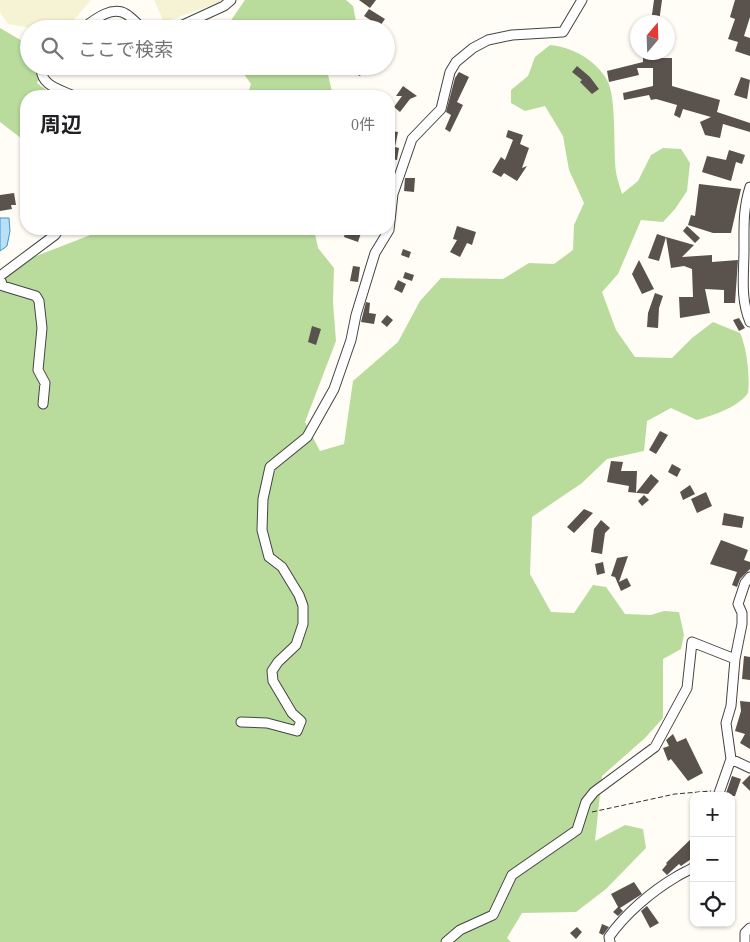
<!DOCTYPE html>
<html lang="ja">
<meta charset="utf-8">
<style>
:root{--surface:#fff;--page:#f2f2f2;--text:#202124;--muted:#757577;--line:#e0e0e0}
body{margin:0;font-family:"Times New Roman","Noto Sans JP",serif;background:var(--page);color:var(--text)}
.controls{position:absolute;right:15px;bottom:15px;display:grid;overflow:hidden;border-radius:10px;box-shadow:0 1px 4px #0004}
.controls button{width:45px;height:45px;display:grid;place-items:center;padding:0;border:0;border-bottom:1px solid var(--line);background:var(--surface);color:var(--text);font:25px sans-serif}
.compass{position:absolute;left:630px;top:15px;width:45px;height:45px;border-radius:50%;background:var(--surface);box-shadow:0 1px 4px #0004;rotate:19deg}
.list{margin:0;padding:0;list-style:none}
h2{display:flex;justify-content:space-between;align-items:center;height:65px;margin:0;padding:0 20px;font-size:21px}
h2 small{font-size:16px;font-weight:400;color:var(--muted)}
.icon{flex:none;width:28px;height:28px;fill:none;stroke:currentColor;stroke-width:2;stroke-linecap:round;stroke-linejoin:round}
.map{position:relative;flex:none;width:750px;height:942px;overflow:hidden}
.search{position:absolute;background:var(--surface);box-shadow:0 1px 4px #0004;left:20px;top:20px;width:375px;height:55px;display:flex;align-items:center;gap:12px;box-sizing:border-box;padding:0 18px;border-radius:28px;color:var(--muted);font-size:19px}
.panel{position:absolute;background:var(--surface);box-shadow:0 1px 4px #0004;left:20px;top:90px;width:375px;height:145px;border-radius:20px}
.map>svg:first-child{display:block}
</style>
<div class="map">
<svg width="750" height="942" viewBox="0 0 750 942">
<rect width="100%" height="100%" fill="#fffdf5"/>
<path fill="#f6f3d4" d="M0,0h91l-25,29h-28l-30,-5 -8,-12z
M154,0h73l-63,22z"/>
<path fill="#b9dc9c" d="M245,0h101l7,6 4,21 -132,2z
M0,28l29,17v21h15l-7,17 17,13h-28v46l-26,-20z
M550,45c22,2 46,15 57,35 10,18 6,69 9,92 1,7 4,15 6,22l16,-13 13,-26 12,-7 18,1 9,14 -3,28 -12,18 -12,13 -22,-2 -23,54 -16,18 14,38 19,27 37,1 20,-20 21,-16 27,11c7,15 10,44 8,60 -9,14 -37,23 -51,27l-26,-12 -24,13 -3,30 -37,8 -25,24 -50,34 -2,57 21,38 23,1 19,-28 13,2 19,27 26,1 13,-4 15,1 5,23 -3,14 -18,10v59l-18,20 -43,38 -7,65 30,-16 18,4 3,19 -40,41 -30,23 -54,1 -15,25 4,4h-511v-672l106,-41h208l4,19 16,20 -1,34 3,39 -31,81 15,29 24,-7 9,-63 45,-39 22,-41 21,-23 62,1 26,-16 25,1 19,-14 1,-25 10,-22 -15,-33 -6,-34 -18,-30 -20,5 -14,-8v-13l17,-14 7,-19z
M238,66h88l7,30h-86l4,-12z"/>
<path fill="#b9e0f7" stroke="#3f96cf" d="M0,218h9l1,13 -3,15 -7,5z"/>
<path fill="#5a524d" d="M359,0h17l-6,8z
M654,0h8l-3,22h-8z
M735,0h15v17l-6,19 6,2v18l-15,-5 3,-9 -10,-3 7,-20 -5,-2z
M369,9l16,10 -5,7 -16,-10z
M643,53h12v5h17v28l48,14 -3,12 33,11v9l-27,-8 -3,14 -15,-3 -5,-13 11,-5 -28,-8 -3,9 -6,-3 3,-10 -21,-6 -5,1 -2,-5 -25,5 -1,-7 30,-7v-18h-16l2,7 -30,7 -2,-11 36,-9z
M351,66h13l-4,10 -11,-5z
M577,66l13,11 9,12 -7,5 -12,-12 2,-2 -10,-8z
M459,72l10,5 -12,25 6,3 -13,27 -5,-3 6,-14 -5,-3 9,-34z
M741,77l9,3 -3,19 -13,-4z
M403,86l14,10 -7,3 -10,13 -6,-5 8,-11h-6z
M508,130l15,5 -3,9 9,4 -7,20 5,-2 -10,15 -13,-8 -3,4 -9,-5 9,-15 4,3 8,-20 -7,-3z
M391,131l7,1 -3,15 4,1 -2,12 -8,-1z
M729,150l16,5 -3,9 -6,-2 -5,19 -29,-9 5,-16 19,4z
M405,178h10l-1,14 -10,-1z
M699,184l42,5 -10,44h-18l-25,-8 3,-10 4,1z
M14,193l2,12h-5l1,4 -12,2v-16z
M457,226l19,6 -4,13 -5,-2 -7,14 -10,-5 7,-12 -4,-1z
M687,226l13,12 -5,5 -12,-12z
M346,229l15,4 -3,9 -14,-5z
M657,234l9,3 -7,24 -11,-3z
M666,237l28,8 -12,12 30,-2v7l26,-2 -3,43h-11v-13l-19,-1 5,24 -30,5 -1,-21h14l-1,-28 -8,-3 -13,2z
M403,249l8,3 -2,6 -8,-3z
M639,260l15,29 -12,5 -10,-20z
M353,266l7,1 -2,15 -8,-1z
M405,272l9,3 -2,6 -9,-3z
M398,280l8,4 -4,9 -8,-4z
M655,293l8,3 -4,12 -1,20 -11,-1 1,-14z
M366,302l4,1 -1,10 7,1 -2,10 -13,-2z
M387,315l6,5 -6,7 -6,-5z
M739,318l6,10 -6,3 -6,-11z
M312,326l9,3 -5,16 -8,-3z
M660,431l8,4 -12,19 -7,-4z
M611,461l12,1 -2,9h16l-1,22 15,-19 8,7 -11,13 -20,-2 1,-6 -22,-4z
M672,464l9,5 -4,8 -9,-5z
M690,485l5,9 -12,6 -3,-8z
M706,492l6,14 -15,7 -6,-14z
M644,495l5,5 -7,6 -4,-5z
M584,509l9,4 -19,20 -7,-6z
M724,513l20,4 -2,11 -20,-3z
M601,520l9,8 -5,5 -3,21 -11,-2 3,-23z
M721,540l27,10 -4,10 6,2v7l-10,10 -3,8 -5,-2 5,-13 -27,-8z
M628,556l-9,26 8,-4 4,8 -10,5 -6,-14 -4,-1 6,-18z
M603,562l2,11 -8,2 -2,-11z
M744,656l6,1v23l-8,-1z
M740,701l10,1v47l-10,-6 5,-9 -10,-3 6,-20z
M673,734l4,8 9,-4 17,35 -15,8 -17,-22 -3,2 -5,-13 6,-2 -3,-6z
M750,775v16l-8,-8z
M732,776l9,3 -6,17h-10z
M694,836v21l-13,9 -2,-2 -12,11 -5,-5 5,-6 -1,-1z
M634,882l8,12 -22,14 3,3 -5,5 -5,-4 5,-5 -7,-13z
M647,906l12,17 -9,5 -9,-17z
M602,924l7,3 -6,8 -4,-2z
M577,927l5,5 -6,7 -6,-6z"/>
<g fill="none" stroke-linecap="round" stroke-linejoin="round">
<g stroke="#444" stroke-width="11">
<path id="minor" d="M82,29c11,-8 29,-24 44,-15 7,4 11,11 18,15
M174,29l50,-23 7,-6
M42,66c-4,19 19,24 32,30
M750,187c-7,22 -6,40 -6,62 0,25 -4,49 6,73
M0,276l55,-41 4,-6
M0,279l3,7 33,10 3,5 3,27 -4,42 7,13 -2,21
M241,722l26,1 30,8 4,-10 -9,-8 -19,-32 -1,-10 6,-9 18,-17 7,-21v-18l-4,-11 -17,-28 -13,-10 -7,-27 1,-31 7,-32 37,-30 27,-48 17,-49 5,-25 19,-62 14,-23 4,-36 19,-55 29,-30 9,-37 6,-10 17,-14 15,-8 24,-5 51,-3 19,-32
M731,759l19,9
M718,796l13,-37 -5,-36 5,-17 4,-47 7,-35v-11l-4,-9 7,-21 5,-6
M446,942l14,-12 33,-15 19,-40 65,-45 9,-28 8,-10 61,-45 32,-59 5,-46 43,17
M610,942l-1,-5c16,-23 43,-46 67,-60 6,-4 12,-6 18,-10
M745,942v-9l5,-5"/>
</g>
<path stroke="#333" stroke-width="1" stroke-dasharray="5 2.5" stroke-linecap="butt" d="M592,812l83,-18 36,-3"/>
<use href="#minor" stroke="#fff" stroke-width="9"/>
</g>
</svg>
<div class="controls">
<button>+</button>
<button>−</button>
<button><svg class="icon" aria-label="locate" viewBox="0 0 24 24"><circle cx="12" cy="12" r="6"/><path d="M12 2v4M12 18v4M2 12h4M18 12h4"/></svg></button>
</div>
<svg class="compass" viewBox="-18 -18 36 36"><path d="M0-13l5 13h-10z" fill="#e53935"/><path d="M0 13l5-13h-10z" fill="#757577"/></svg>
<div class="search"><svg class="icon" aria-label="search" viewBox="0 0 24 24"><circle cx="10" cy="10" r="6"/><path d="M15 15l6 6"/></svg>ここで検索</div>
<section class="panel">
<h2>周辺<small>0件</small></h2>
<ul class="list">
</ul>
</section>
</div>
